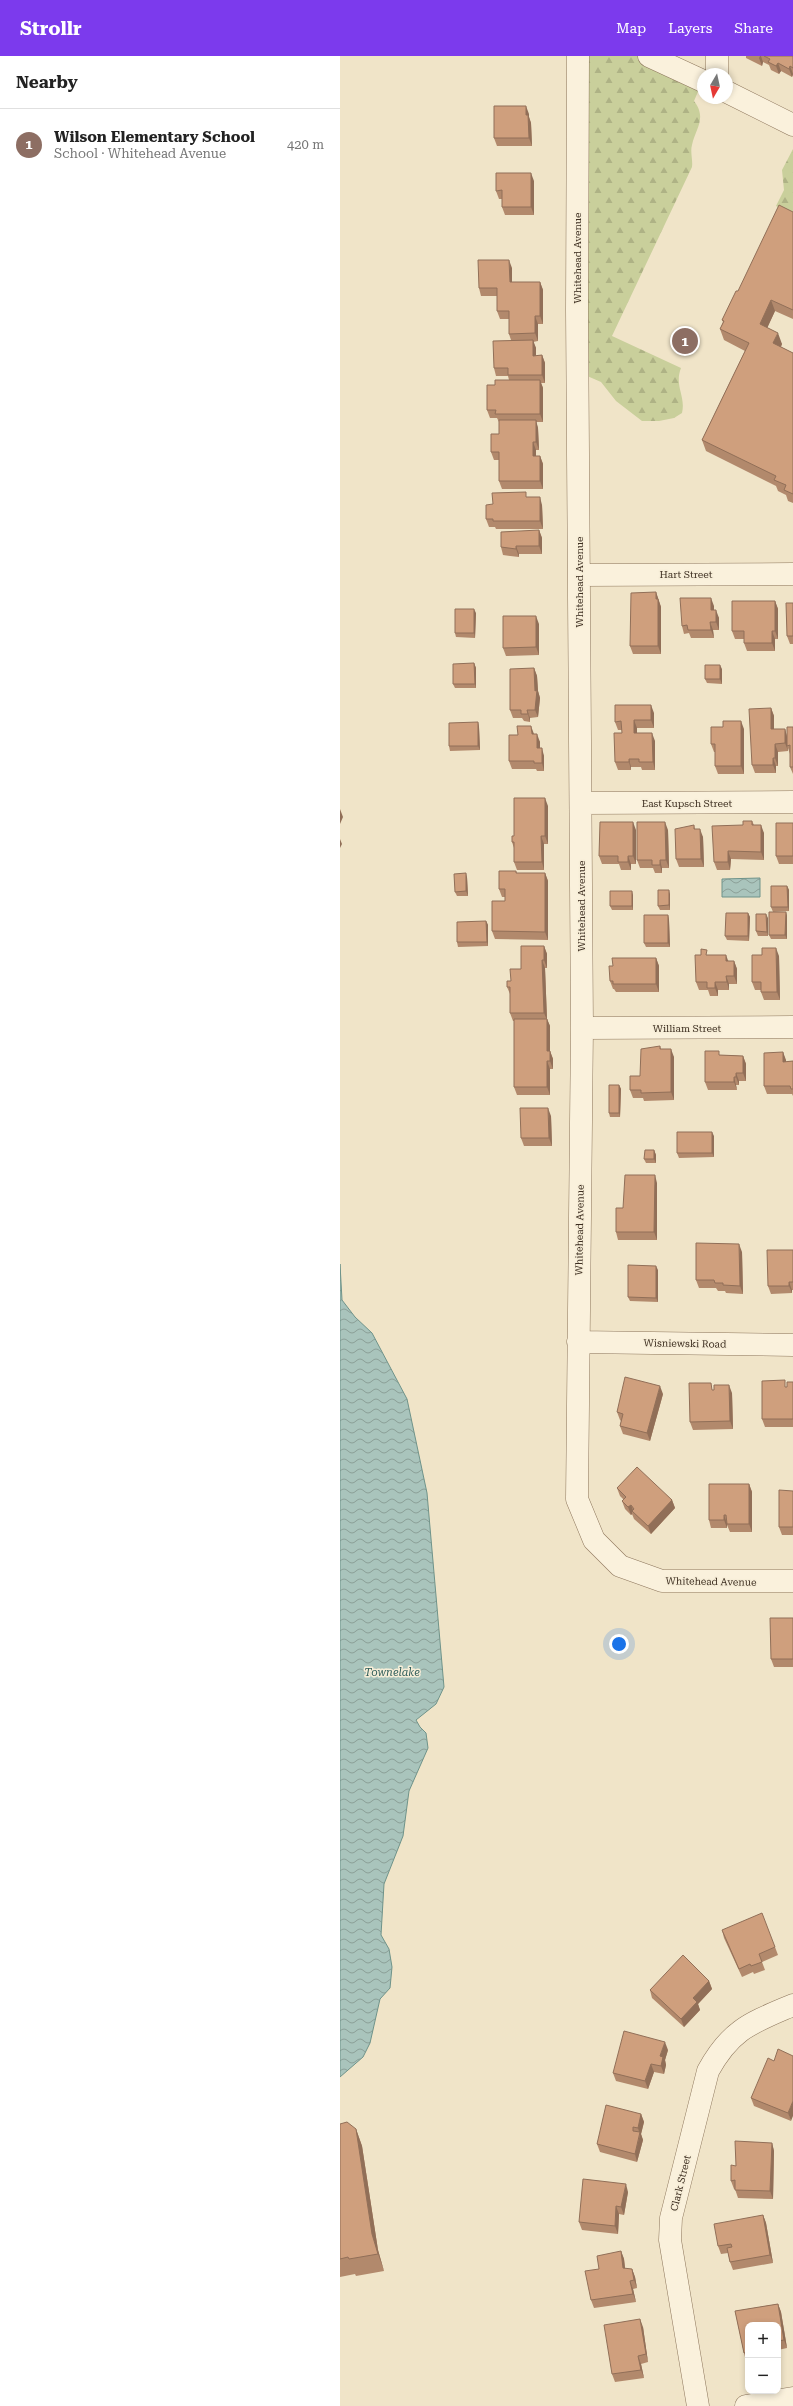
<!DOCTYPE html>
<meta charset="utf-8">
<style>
:root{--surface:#fff;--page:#f2f2f2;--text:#222;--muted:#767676;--line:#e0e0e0;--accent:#7c3aed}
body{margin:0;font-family:"Roboto Serif",serif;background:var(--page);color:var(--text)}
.controls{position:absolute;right:12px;bottom:12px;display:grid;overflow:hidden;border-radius:8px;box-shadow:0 2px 6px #0003}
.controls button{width:36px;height:36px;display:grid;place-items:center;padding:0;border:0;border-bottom:1px solid var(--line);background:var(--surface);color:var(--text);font:20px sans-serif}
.compass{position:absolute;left:357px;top:12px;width:36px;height:36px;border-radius:50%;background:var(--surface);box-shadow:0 2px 6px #0003;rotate:189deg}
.you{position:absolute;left:279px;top:1588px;width:14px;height:14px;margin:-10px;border:3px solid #fff;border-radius:50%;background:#1a73e8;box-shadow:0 0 0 6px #1a73e833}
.badge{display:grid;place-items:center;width:26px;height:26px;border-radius:50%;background:var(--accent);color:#fff;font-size:13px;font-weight:700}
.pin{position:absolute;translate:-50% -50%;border:2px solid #fff;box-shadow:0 1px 4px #0006}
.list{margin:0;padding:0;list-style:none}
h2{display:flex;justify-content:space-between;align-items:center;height:52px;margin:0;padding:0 16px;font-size:17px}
h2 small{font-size:13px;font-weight:400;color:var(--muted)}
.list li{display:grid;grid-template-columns:26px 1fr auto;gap:12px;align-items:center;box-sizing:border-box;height:72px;padding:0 16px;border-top:1px solid var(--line)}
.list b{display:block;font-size:15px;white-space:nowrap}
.list p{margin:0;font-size:13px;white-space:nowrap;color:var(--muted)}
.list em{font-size:13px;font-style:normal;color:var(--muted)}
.map{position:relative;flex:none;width:453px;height:2350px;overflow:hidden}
header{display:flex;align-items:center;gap:24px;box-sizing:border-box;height:56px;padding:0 20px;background:var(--accent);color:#fff}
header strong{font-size:19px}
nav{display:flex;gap:22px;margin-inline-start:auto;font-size:14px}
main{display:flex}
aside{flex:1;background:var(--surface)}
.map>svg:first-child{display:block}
</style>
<header>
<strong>Strollr</strong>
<nav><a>Map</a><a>Layers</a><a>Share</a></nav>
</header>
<main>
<aside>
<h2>Nearby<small></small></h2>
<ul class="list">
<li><span class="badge" style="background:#8d6e63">1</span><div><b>Wilson Elementary School</b><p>School · Whitehead Avenue</p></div><em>420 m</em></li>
</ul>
</aside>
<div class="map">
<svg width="453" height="2350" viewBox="0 0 453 2350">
<defs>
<pattern id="forest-firs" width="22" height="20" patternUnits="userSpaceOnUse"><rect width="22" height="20" fill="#c9cf9b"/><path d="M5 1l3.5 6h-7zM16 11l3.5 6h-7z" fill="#aeb285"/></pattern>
<pattern id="water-waves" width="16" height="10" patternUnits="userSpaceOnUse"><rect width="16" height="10" fill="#a9c4bc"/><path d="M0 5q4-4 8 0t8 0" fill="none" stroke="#8ba098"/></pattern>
</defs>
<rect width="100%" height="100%" fill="#f0e4c8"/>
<path fill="url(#forest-firs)" d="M238,0h71l54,24 -9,21c13,17 2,27 -2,44 -2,7 1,15 0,22l-80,169 69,32c-7,18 5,28 1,45l-8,5 -15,3h-17l-26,-20 -15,-19 -23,-10z
M453,93v66l-17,-9 8,-16 -2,-20z"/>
<path fill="url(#water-waves)" stroke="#6f938a" d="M420,822v19h-38v-18z
M0,1208l2,36 13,17 17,16 35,66 20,94 17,194 -8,17 -20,16 4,7 6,6 2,15 -19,43 -6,45 -19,48 -3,51 8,14 3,18 -2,21 -10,11 -10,44 -7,14 -23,20z"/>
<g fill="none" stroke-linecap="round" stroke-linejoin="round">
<g stroke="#8d765c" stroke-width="23">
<path id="minor" d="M238,0l-1,254 5,718 -5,471 17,41 26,26 42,15h131
M309,0l54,25
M377,18v-18
M387,36l66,33
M239,519l214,-1
M241,747l212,-1
M242,972l211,-1
M238,1286l215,3
M358,2350l-28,-166 1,-22 37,-147c23,-42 43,-48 85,-66
M406,2350l47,-8"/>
</g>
<use href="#minor" stroke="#faf1dc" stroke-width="22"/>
</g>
<path fill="#b2896c" d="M406,0h47v19l-1,2 -11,-6 -2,3 -8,-4 -2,-5 -6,-3 -1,4 -16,-8z
M189,58v3l2,6 1,23h-35l-3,-8z
M194,125v34h-29l-3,-8v-8h-3l-3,-8z
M453,156v107l-18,-8 -8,17 15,16 -1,3 12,6v150l-5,-2 -2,-6 -8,-4 -2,-5 -70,-35 -4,-11 43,-89 -21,-11 -4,-11 3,-7 -1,-2 16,-29z
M172,212v14h28l3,8v34h-5v17l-5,1 3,6v8l6,-1 3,8v20h-4l2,5v34h-7l2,6 1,22h-3v6h4l3,8v25h-41l-3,-8v-21h-5l-3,-8 8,-18v-12l-2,-4h-7l-3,-8 8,-25 14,-5 -1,-4h-12l-2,-8 17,-28 -2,-6v-15h-9l-3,-8v-15h-16l-2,-8z
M187,441l15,8 1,24h-47l-1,-2h-6l-3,-8 7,-15z
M199,474l3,8v16h-23v3l-16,-2 -2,-8z
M316,536l5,15v47h-28l-3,-8z
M435,545l3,8v30h-3v12h-28l-3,-8v-4h-9l-3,-8z
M453,547v41h-3l-3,-8z
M374,550v4l5,8v12h-6l1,8h-23l-2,-5 -5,1 -2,-8z
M136,557l-1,25 -19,-1 -1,-4z
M199,568v31l-33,1 -3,-8z
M134,607l2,5v20h-21l-2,-4z
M194,612l3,8 1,15 2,7 -2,19 -8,1v4l-6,-1 -2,-3h-9l-3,-8z
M382,613v15l-15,-1 -2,-4z
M431,652l3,8v13h11l2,7 6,-9v47l-3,-7v-13l-2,-6v3l-10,1v14h-2v7h-21l-3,-8z
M314,657v15h-17v5l18,8v29h-13l-1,-3h-10v3h-13l-3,-8 7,-29v-3h-4l-3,-8z
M138,666l1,5 1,23 -30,1 -1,-5z
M404,673v45h-26l-3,-8v-14h-1l-3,-8z
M194,678l6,8v6l4,8v15h-7l-1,-2h-24l-3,-8z
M208,750v38h-4v26h-27l-3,-8v-14l-2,-6 2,-6z
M412,765l2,4 10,8v27l-33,-1 -1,11h-13l-3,-8 29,-37z
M453,767v41h-14l-3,-8z
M354,769l1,4 8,8 1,30h-25l-3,-8z
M296,774v34h-5v6h-10l-2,-6h-17l-3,-8z
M328,774l1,38h-7v5h-7l-2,-5h-13l-3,-8z
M176,815l1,2h28l3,8v59l-53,-1 -3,-8 13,-30v-4h-3l-3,-8z
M127,821l1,19h-11l-2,-4z
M447,830l2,4v21l-16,1 -2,-5z
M330,838v16h-10l-2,-4z
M293,839v15h-21l-2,-4z
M446,856l1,4v23h-16l-2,-4z
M408,857l2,4 -1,24 -22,-1 -2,-4z
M328,859l1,5 1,27h-24l-2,-4z
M428,862v18h-10l-2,-5z
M146,865l2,4v21l-30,1 -1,-5z
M204,890l3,8v14h-2l2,51 3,7v25l3,8v10h-3v26h-33l-3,-8v-66h-1l-3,-8v-19l-3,-7 4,-6z
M369,899l20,6h5l3,8v15h-8v6h-11v6h-8l-2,-6h-9l-3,-8z
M439,900l1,44h-16l-3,-8v-2h-6l-3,-8z
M316,902l3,8v26h-43l-2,-3h-1l-3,-8 3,-15z
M320,990l1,3 13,8v43l-30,1 -1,-3h-10l-3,-8 10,-14z
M443,996l3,10 7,-1v35l-1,-2h-25l-3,-8z
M380,999l23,1 3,8v17h-7v4h-3l1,5h-29l-3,-8z
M279,1029l2,4 -1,28h-10l-1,-4z
M211,1060l1,30h-28l-3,-8z
M374,1080v21l-35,1 -2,-5z
M314,1094l2,5v8h-10l-2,-4z
M317,1127v57h-39l-2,-8 7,-24z
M453,1194v40h-1v3l-21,1 -3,-8z
M402,1196l1,42 -17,-1 -1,-2h-7l-2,-3h-17l-3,-8z
M318,1214v32l-28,-1 -2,-4z
M453,1326v45h-28l-3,-8 25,-32z
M374,1334l18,3 1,36 -40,1 -3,-8z
M323,1338l-13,47 -27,-7 -3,-8 1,-5 -1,-1 -3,-8z
M409,1428l3,8v40h-22l-3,-7v3h-16l-2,-8z
M277,1432l55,12 3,8 -24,26 -17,-15 -2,-5 -1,1 -6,-6 -3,-8 2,-1 -4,-4z
M453,1435v44h-11l-3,-8z
M453,1562v49h-19l-3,-8z
M382,1874l53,17 3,8 -16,7 3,8 -11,4 -1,-2 -11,5 -18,-39z
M369,1925l3,8 -14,15 2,6 -16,17 -32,-29 -2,-8z
M328,1994l-3,10 1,5 -2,9 -10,-2 -6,17 -32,-8 -3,-8z
M434,2005l17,60 -37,-15 -3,-8z
M301,2058l3,8 -3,12 2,6 -6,22 -37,-10 -3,-8z
M0,2068l16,5 6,17 16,104 6,21 -28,5 -1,-2 -15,3z
M432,2087l2,8 -1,48 -35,-1 -3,-9h-1l-3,-8 5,-15z
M288,2136l-4,23 -5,-1 -1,20 -36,-4 -3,-8z
M423,2159l3,8 7,40 -40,7 -3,-8 -2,-9 -7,1 -3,-8z
M281,2195l3,8 1,10h7l3,8 2,11 -4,1 3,13 -42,6 -3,-8 8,-31z
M438,2248l3,8 6,36 -9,2v-25h-30v36h-2l-2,-8 -9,-42z
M303,2271l5,35 -7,2 3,14 -29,4 -3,-8z"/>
<path fill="#916f58" d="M420,0h1l2,6 -1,4 -3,-8z
M438,7l3,8 -2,3 -3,-8z
M450,10l3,8 -1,3 -3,-8z
M186,50l3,8v3l2,6 1,23 -3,-8 -3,-23z
M191,117l3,8v34l-3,-8z
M169,204l3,8v22l-2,-8z
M200,226l3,8v34l-3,-8z
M431,244l4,11 -11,24 -4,-11z
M195,260l3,8v17l-3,-8z
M438,277l4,11 -5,10 -4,-11z
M193,284l3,8v16l-3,-8z
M202,299l3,8v20l-3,-8z
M200,324l3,8v34l-3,-8z
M196,364l2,8 1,22 -3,-8z
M193,386l3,8v14l-3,-8z
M200,400l3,8v25l-3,-8z
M200,441l2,8 1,24 -3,-8z
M199,474l3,8v16l-3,-8z
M176,490l3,8v3l-3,-8z
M316,536l5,15v47l-3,-8z
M371,542l3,8v12l-3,-8z
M435,545l3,8v30l-3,-8z
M134,553l2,4 -1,25 -1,-5z
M376,554l3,8v12l-3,-8z
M196,560l3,8v31l-3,-8z
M370,566l3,8 1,8 -3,-8z
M432,575l3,8v12l-3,-8z
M134,607l2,5v20l-1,-4z
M380,609l2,4v15l-2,-5z
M194,612l3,8 1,15 2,7 -2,19 -3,-7z
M311,649l3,8v15l-3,-8z
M431,652l3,8v21l-3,-8z
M187,654l3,8v4z
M294,664l3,8v13l-3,-8z
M401,665l3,8v45l-3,-8z
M138,666l1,5 1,23 -2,-4z
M191,670l3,8h-2z
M445,673l2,8v9l1,5 -3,-8z
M312,677l3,8v29l-2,-8z
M197,678l3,8v14l-3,-8z
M435,688l3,8v14l-3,-8z
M202,692l2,8v15l-2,-8z
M433,702l3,8v7l-3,-8z
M289,703l2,8v3l-2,-8z
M205,742l3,8v38l-3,-8z
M0,753l3,8 -3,7z
M293,766l3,8v34l-3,-8z
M325,766l3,8 1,38 -3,-8z
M421,769l3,8v27l-3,-8z
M360,773l3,8 1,30 -3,-8z
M201,780l3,8v26l-2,-8z
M0,783l2,5 -2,4z
M388,795l3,8 -1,11 -2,-8z
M288,800l3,8v6l-3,-8z
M320,804l2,8v5l-2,-8z
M126,817l1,4 1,19 -2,-5z
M205,817l3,8v59l-3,-8z
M447,830l2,4v21l-1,-4z
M329,834l1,4v16l-1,-5z
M292,835l1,4v15l-1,-4z
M446,856l1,4v23l-2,-4z
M408,857l2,4 -1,24 -1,-5z
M426,858l2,4v18l-1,-4z
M328,859l1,5 1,27 -2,-4z
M146,865l2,4v21l-1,-4z
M204,890l3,8v14l-3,-8z
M436,892l3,8 1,44 -3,-8z
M386,899l3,8 -3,-2z
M316,902l3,8v26l-3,-8z
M202,904l3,8 2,51 3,7v33l-3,-8v-31l-3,-7z
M394,905l3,8v15l-3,-8z
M386,920l3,8v6l-2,-8z
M375,926l3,8v6l-3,-8z
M331,993l3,8v43l-3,-8z
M210,995l3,8v10l-3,-8z
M443,996l3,8v10l-3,-8z
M403,1000l3,8v17l-3,-8z
M207,1005l3,8v26l-3,-8z
M396,1017l3,8v4l-3,-8z
M394,1021l2,8 1,5 -3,-8z
M279,1029l2,4 -1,28 -1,-4z
M208,1052l3,8 1,30 -3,-8z
M372,1076l2,4v21l-2,-4z
M314,1094l2,5v8l-2,-4z
M315,1119l2,8v57l-3,-8z
M399,1188l3,8 1,42 -3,-8z
M316,1210l2,4v32l-2,-4z
M449,1226l3,8v3l-3,-7z
M389,1329l3,8 1,36 -3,-8z
M320,1330l3,8 -13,47 -3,-8z
M409,1428l3,8v40l-3,-8z
M332,1444l3,8 -24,26 -3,-8z
M291,1449l3,8 -2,-2v3l-1,1 -3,-8z
M384,1459l3,8v5l-3,-8z
M369,1925l3,8 -14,15 2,6 -16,17 -3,-8 12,-21z
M325,1986l3,8 -3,10 1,5 -2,9 -3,-8 -1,-10z
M311,2008l3,8 -6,17 -3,-8z
M453,2045v15l-2,5 -3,-8z
M301,2058l3,8 -3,12 2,6 -6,22 -2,-8 5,-19 -2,-7z
M16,2073l6,17 16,104 6,21 -6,-17 -6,-20z
M432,2087l2,8 -1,48 -3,-8z
M286,2128l2,8 -4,23 -3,-8z
M276,2150l3,8 -1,20 -3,-8z
M423,2159l3,8 7,40 -3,-8z
M281,2195l3,8 2,17 -3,-8z
M292,2213l3,8 2,11 -3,-8z
M290,2225l3,8 3,13 -3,-8z
M438,2248l3,8 6,36 -3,-8z
M300,2263l3,8 5,35 -2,-8z
M298,2300l3,8 3,14 -3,-8z"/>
<path fill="#cf9f7d" stroke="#916f58" d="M424,0h29v12l-3,-2 -1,3 -11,-6 -2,3 -8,-4 2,-3z
M154,50h32v9h2l1,23h-35z
M156,117h35v34h-29v-17l-6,1z
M439,149l14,7v98l-22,-10 -11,24 18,9 -5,10 20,10v141l-9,-4 2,-5 -12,-5 2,-4 -74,-36 47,-97 -29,-14 4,-8 -2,-1 14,-29h2z
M138,204h31l1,22h30v34h-5v17l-26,1v-23h-12v-23h-18z
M193,284v16l9,-1v20h-34v-7h-14l-1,-27z
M155,324h45v34h-45l1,-4h-9v-25h8z
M159,364h37v22h-3v14h7v25h-41v-29h-8v-18h8z
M186,436v5h14v24h-47v-2h-7v-14l7,-1 -1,-11z
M199,474v16h-23v3l-15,-2v-15z
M316,536v7h2v47h-28l1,-53z
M340,542h31v12h5v12h-6l1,8h-23l-1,-5 -5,1z
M392,545h43v30h-3v12h-28v-12h-12z
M446,547h7v33h-6z
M115,553h19v24h-19z
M163,560h33v31l-33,1z
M134,607l1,21h-22v-20z
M365,609h15v14h-15z
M194,612l1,23 2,-1 -2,20h-8l1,4h-7v-4h-11v-41z
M275,649h36v15h-17v13h18l1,29h-14v-3h-10v3h-14l-1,-29h8l-1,-12 -6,1z
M431,652v21h14v14l-10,1v14h-2v7h-21l-3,-56z
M383,665h18v45h-26v-22h-4v-17h12z
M138,666v24h-29v-23z
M177,670h14l1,8h5v14h5v15h-8v-2h-25v-26h9z
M447,671h6v40h-3v-22l-3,1z
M174,742h31v38h-4l1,26h-28v-20h-2v-6h2z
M403,765h9v4h9v27l-33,-1v11h-14l-2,-36 31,-1z
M260,766h33v34h-5v6h-10v-6h-19z
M297,766h28l1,38h-6v5h-8v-5h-15z
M436,767h17v33h-17z
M354,769v4h6l1,30h-25l-1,-30z
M159,815h17v2h29v59l-53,-1v-30h13v-12h-6z
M126,817v18l-11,1 -1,-18z
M431,830h16l1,21h-17z
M318,834h11v15l-11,1z
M270,835h22v15h-22z
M429,856h17l-1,23h-16z
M386,857h22v23h-23z
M416,858h10l1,18 -11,-1z
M304,859h24v28h-24z
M146,865l1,21h-30v-20z
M181,890h23v14h-2l2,53h-34v-26h-3v-6h4l-1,-12h11z
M422,892h14l1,44h-16v-10h-9v-27h10z
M361,893l6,1 -1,5h20v6h8v15h-8l1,6h-12v6h-8v-6h-11l-1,-27h6z
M272,902h44v26h-43v-3h-3l-1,-15h4z
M174,963h33v32h3v10h-3v26h-33z
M320,990v3h11v43l-30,1v-3h-11v-14h10l1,-27z
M365,995h14v4l24,1v17h-7v4h-2v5h-29z
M443,996v10l10,-1v28h-2l-1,-3h-26v-33z
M269,1029h10v28h-10z
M180,1052h28l1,30h-28z
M337,1076h35v21h-35z
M305,1094h9v9h-10z
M285,1119h30l-1,57h-38v-24h7z
M356,1187l43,1 1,42 -17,-1v-2h-8l-1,-3h-18z
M427,1194h26v32h-4v4h-21z
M288,1209l28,1v32l-28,-1z
M285,1321l35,9 -13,47 -27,-7 3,-12 -6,-2z
M445,1324v7h2v-5h6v37h-31v-38z
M349,1327h22l1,7h2v-5h15l1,36 -40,1z
M297,1411l35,33 -24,26 -16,-15 2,-2 -3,-4 -3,2 -6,-6 4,-4 -9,-9z
M369,1428h40v40h-22l-1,-9h-2v5h-15z
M439,1434l14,1v36h-14z
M430,1562h23v41h-22z
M422,1857l13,34 -16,7 3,8 -11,4 -1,-2 -11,5 -17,-39z
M343,1899l26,26 -16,17 4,4 -16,17 -31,-29z
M284,1975l41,11 -5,14 3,1 -2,9 -10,-2 -6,17 -32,-8z
M438,1993l15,7v45l-5,12 -37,-15 17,-40 6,3z
M266,2049l35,9 -3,14 -5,-1v4l7,1 -5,22 -38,-10z
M7,2066l9,7 16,105 6,20 -29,5 -1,-2 -8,2v-135z
M395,2085l37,2 -2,48 -35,-1v-10l-4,1v-16l5,1z
M243,2123l43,5 -5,23 -5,-1 -1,20 -36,-4z
M423,2159l7,40 -40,7 -3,-14 5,-1 -1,-3 -13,2 -4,-22z
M281,2195l2,17 9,1 2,11 -4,1 3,13 -42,6 -6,-29 14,-2 -2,-13z
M438,2248l6,36 -6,1v-16h-30v27l-4,1 -9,-42z
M300,2263l6,35 -8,2 3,14 -29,4 -8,-49z"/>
<g text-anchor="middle" stroke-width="3" stroke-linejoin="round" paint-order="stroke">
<g font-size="10" fill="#3d2e20" stroke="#f7eed8">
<text transform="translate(237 202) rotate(-90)" y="4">Whitehead Avenue</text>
<text x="346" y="522">Hart Street</text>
<text transform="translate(239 526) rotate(-90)" y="4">Whitehead Avenue</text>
<text x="347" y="751">East Kupsch Street</text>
<text transform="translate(241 850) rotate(-90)" y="4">Whitehead Avenue</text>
<text x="347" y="976">William Street</text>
<text transform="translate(239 1174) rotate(-89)" y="4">Whitehead Avenue</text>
<text transform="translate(345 1287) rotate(1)" y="4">Wisniewski Road</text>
<text transform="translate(371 1525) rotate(1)" y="4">Whitehead Avenue</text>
<text transform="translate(340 2127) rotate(-76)" y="4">Clark Street</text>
</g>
<g font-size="11" font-style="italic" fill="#2f5d5a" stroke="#f7eed8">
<text x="52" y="1620">Townelake</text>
</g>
</g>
</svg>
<div class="controls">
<button>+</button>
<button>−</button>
</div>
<svg class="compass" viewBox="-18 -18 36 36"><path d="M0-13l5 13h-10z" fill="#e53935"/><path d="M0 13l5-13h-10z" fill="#767676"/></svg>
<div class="you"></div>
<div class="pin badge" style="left:345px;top:285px;background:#8d6e63">1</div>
</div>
</main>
